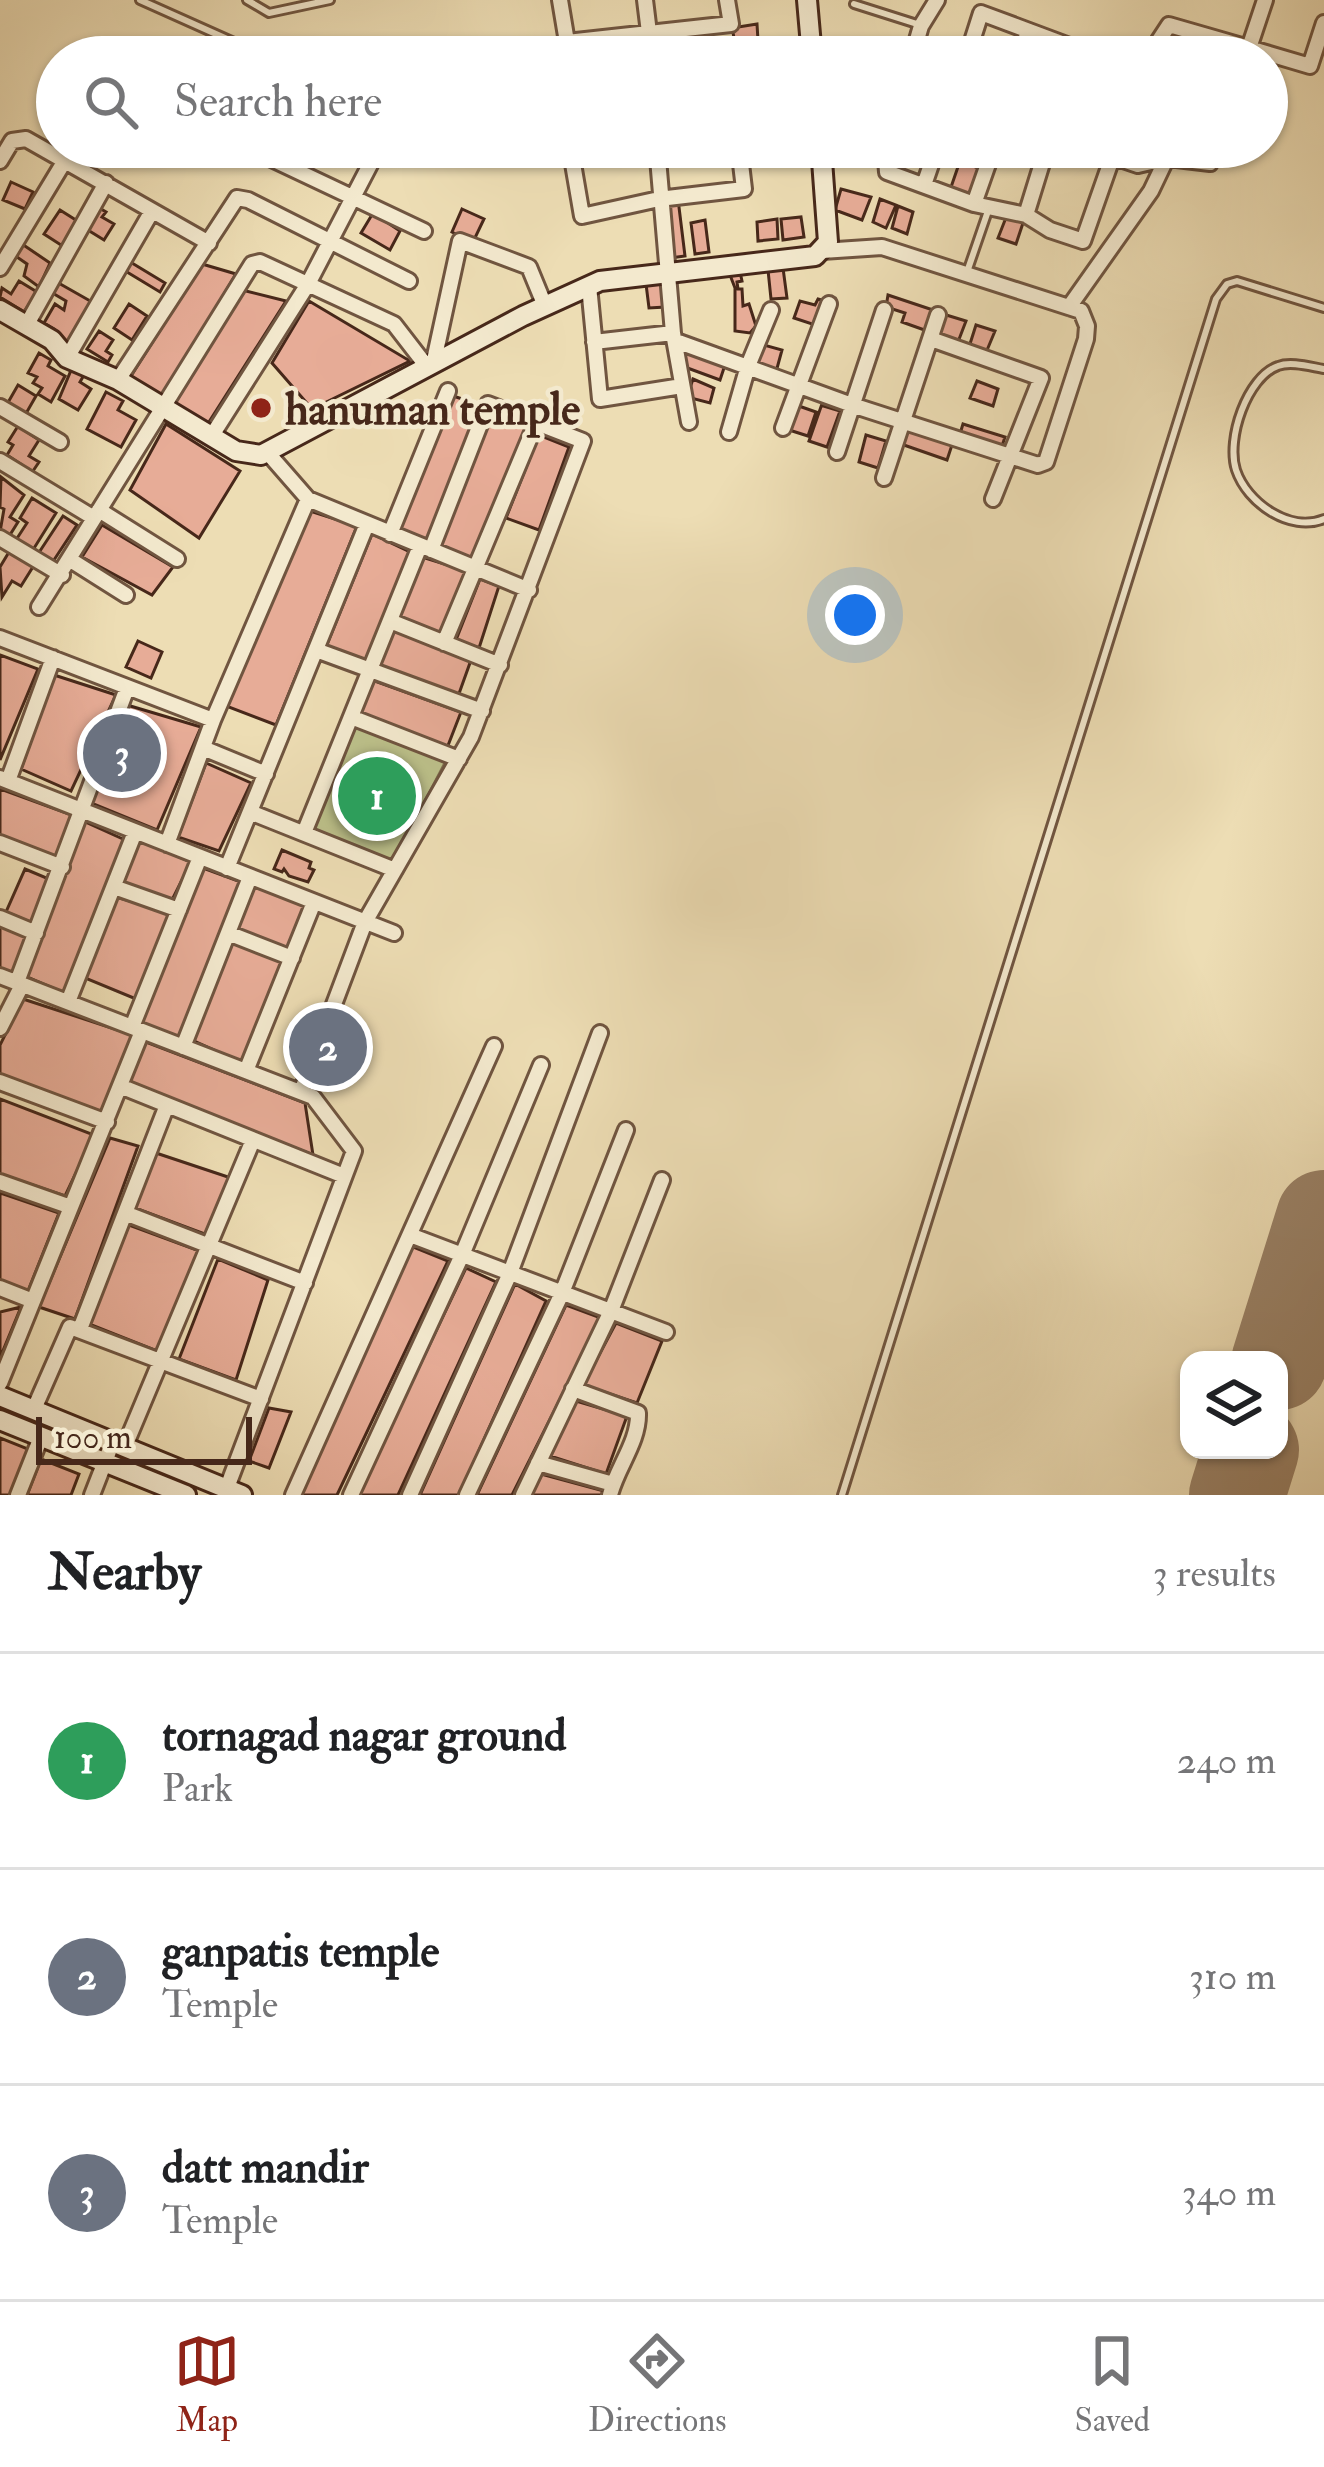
<!DOCTYPE html>
<style>
:root{--surface:#fff;--page:#f2f2f2;--text:#202124;--muted:#757577;--line:#e0e0e0;--accent:#8f2418}
body{margin:0;font-family:"IM FELL Double Pica",serif;background:var(--page);color:var(--text)}
.controls{position:absolute;right:36px;bottom:36px;display:grid;overflow:hidden;border-radius:24px;box-shadow:0 3px 9px #0004}
.controls button{width:108px;height:108px;display:grid;place-items:center;padding:0;border:0;border-bottom:3px solid var(--line);background:var(--surface);color:var(--text);font:60px sans-serif}
.scale{position:absolute;left:36px;bottom:30px;width:216px;box-sizing:border-box;padding-left:12px;border:6px solid #47281a;border-top:0;font-size:33px;line-height:42px;white-space:nowrap;color:#47281a;-webkit-text-stroke:9px #f3e9ce;paint-order:stroke}
.you{position:absolute;left:855px;top:615px;width:42px;height:42px;margin:-30px;border:9px solid #fff;border-radius:50%;background:#1a73e8;box-shadow:0 0 0 18px #1a73e833}
.badge{display:grid;place-items:center;width:78px;height:78px;border-radius:50%;background:var(--accent);color:#fff;font-size:39px;font-weight:700}
.pin{position:absolute;translate:-50% -50%;border:6px solid #fff;box-shadow:0 3px 12px #0006}
.list{margin:0;padding:0;list-style:none}
h2{display:flex;justify-content:space-between;align-items:center;height:156px;margin:0;padding:0 48px;font-size:51px}
h2 small{font-size:39px;font-weight:400;color:var(--muted)}
.list li{display:grid;grid-template-columns:78px 1fr auto;gap:36px;align-items:center;box-sizing:border-box;height:216px;padding:0 48px;border-top:3px solid var(--line)}
.list b{display:block;font-size:45px;white-space:nowrap}
.list p{margin:0;font-size:39px;white-space:nowrap;color:var(--muted)}
.list em{font-size:39px;font-style:normal;color:var(--muted)}
.icon{flex:none;width:66px;height:66px;fill:none;stroke:currentColor;stroke-width:2;stroke-linecap:round;stroke-linejoin:round}
.map{position:relative;flex:none;width:1324px;height:1495px;overflow:hidden}
.search{position:absolute;background:var(--surface);box-shadow:0 3px 9px #0004;left:36px;right:36px;top:36px;height:132px;display:flex;align-items:center;gap:30px;box-sizing:border-box;padding:0 42px;border-radius:66px;color:var(--muted);font-size:45px}
.sheet{height:804px;background:var(--surface)}
nav{display:flex;justify-content:space-around;align-items:center;box-sizing:border-box;height:168px;border-top:3px solid var(--line);background:var(--surface);font-size:33px;color:var(--muted)}
nav a{display:grid;justify-items:center;gap:6px}
nav .on{color:var(--accent)}
.map>svg:first-child{display:block}
</style>
<div class="map">
<svg width="1324" height="1495" viewBox="0 0 1324 1495">
<rect width="100%" height="100%" fill="#edddb4"/>
<filter id="stains"><feTurbulence type="fractalNoise" baseFrequency=".00167" numOctaves="4"/><feColorMatrix values="0 0 0 0 .2 0 0 0 0 .09 0 0 0 0 .02 0 0 0 .5 -.17"/></filter>
<radialGradient id="worn" r=".72"><stop offset=".6" stop-color="#630" stop-opacity="0"/><stop offset="1" stop-color="#630" stop-opacity=".3"/></radialGradient>
<path fill="#bcc08a" stroke="#827452" stroke-width="3" d="M353,723l93,38 -52,100 -82,-30z"/>
<g fill="none" stroke-linecap="round" stroke-linejoin="round">
<path stroke="#9a8267" stroke-width="96" d="M1279,1362l45,-144
M1237,1495l14,-45"/>
</g>
<path fill="#e7ac97" stroke="#47281a" stroke-width="3" d="M757,24l2,33h-21l-6,-29z
M745,147h26l2,14 -29,2z
M960,161l21,8 -9,29 -22,-8z
M11,182l22,10 -8,17 -22,-9z
M841,189l30,8 -9,23 -27,-10z
M678,199l7,57 -15,2 -7,-55z
M880,199l16,6 -10,23 -13,-6z
M96,206l10,6 -4,5 12,7 -10,16 -21,-13z
M898,206l15,6 -6,22 -15,-6z
M462,209l22,10 -11,23 -21,-10z
M60,210l19,12 -15,25 -20,-13z
M373,213l27,18 -10,19 -29,-17z
M1007,215l17,5 -8,24 -18,-6z
M801,217l3,20 -21,3 -2,-21z
M777,219l1,20 -20,2 -1,-19z
M705,220l4,32 -14,2 -4,-31z
M22,244l28,19 -11,24 -15,-11 3,-12 -13,-9z
M127,260l38,23 -5,9 -38,-23z
M202,264l34,10 -74,124 -31,-22z
M783,268l4,30 -16,1 -3,-29z
M740,272l2,9 -5,1 1,7h4l1,17 6,-2 7,22 -6,7 -15,-2v-43l-5,-13z
M19,281l18,11 -13,20 -24,-15 2,-9 9,6z
M55,281l37,21 -24,42 -17,-10 3,-5 -10,-6 11,-19 9,6 2,-9 -17,-10z
M662,282l3,25 -16,1 -3,-24z
M242,290l44,11 -79,124 -33,-20z
M888,295l48,16 -6,21 -28,-10 3,-9 -19,-6z
M818,299l7,2 -10,24 -21,-7 6,-17 15,4z
M309,301l101,60 -98,48 -40,-46z
M129,304l18,12 -15,24 -18,-12z
M943,314l23,7 -8,21 -22,-7z
M976,325l19,6 -10,24 -16,-8z
M99,331l14,9 -7,11 6,4 -4,7 -21,-13z
M760,344l22,6 -6,22 -22,-8z
M686,351l39,14 -5,15 -38,-14z
M39,353l12,7 -3,6 17,10 -14,26 -13,-8 4,-6 -9,-5 4,-6 -9,-4z
M72,368l12,7 -4,7 11,7 -13,21 -19,-11z
M693,379l21,9 -4,15 -23,-6z
M977,381l21,8 -5,17 -23,-8z
M18,385l18,11 -12,21 -18,-11z
M106,392l17,9 -5,9 18,10 -15,27 -34,-18z
M453,396l28,9 -47,138 -36,-14z
M823,401v5l17,5 -13,36 -18,-6z
M796,405l20,7 -8,24 -22,-7z
M491,416l38,11 -55,132 -40,-16z
M166,424l74,47 -41,67 -69,-48z
M963,424l42,13 -4,12 -42,-12z
M18,426l21,14 -10,16 10,6 -10,15 -10,-7 3,-5 -15,-10 6,-10 -5,-3z
M907,428l45,17 -5,15 -46,-16z
M539,435l30,12 -30,83 -33,-12z
M866,435l20,6 -8,27 -19,-6z
M1,477l23,18 -14,22 8,5 -10,16 -8,-6 4,-23 -4,-2z
M32,498l24,15 -25,40 -17,-10 13,-20 -7,-5z
M310,511l47,15 -81,199 -50,-19z
M63,516l14,9 -27,41 -14,-9z
M102,525l71,42 -21,28 -70,-38z
M372,534l38,18 -43,110 -41,-15z
M12,547l24,15 -15,24 -9,-5 -10,16 -2,-30z
M422,557l45,14 -26,64 -42,-18z
M480,579l19,7 -20,62 -23,-8z
M393,630l78,30 -15,42 -77,-35z
M138,641l24,11 -11,26 -25,-11z
M0,655l38,14 -38,91z
M54,675l62,20 -45,96 -50,-22z
M372,680l89,32 -14,36 -88,-34z
M127,705l74,22 -44,103 -66,-27z
M206,763l45,20 -32,68 -41,-14z
M0,789l72,26 -16,42 -56,-22z
M83,821l42,19 -61,153 -37,-16z
M138,839l53,23 -20,40 -48,-19z
M282,850l29,12 -2,6 5,2 -6,12 -19,-6 -5,-7 -2,3 -8,-3z
M203,868l38,14 -62,156 -39,-16z
M25,869l24,10 -17,44 -26,-11z
M247,884l59,21 -17,46 -53,-22z
M116,897l56,16 -36,86 -51,-21z
M0,926l29,11 -10,38 -19,-7z
M226,939l56,22 -39,102 -51,-23z
M23,999l110,36 -31,77 -102,-37v-30z
M146,1042l159,61 8,52 -184,-72z
M0,1099l94,36 -29,61 -65,-22z
M110,1138l28,8 -63,173 -36,-12z
M156,1153l75,25 -21,58 -75,-28z
M0,1193l59,20 -31,78 -28,-11z
M129,1225l76,28 -43,100 -73,-29z
M411,1246l37,15 -111,234h-37z
M218,1259l50,21 -32,100 -57,-21z
M466,1268l30,14 -98,213h-40z
M515,1284l31,17 -87,194h-39z
M566,1305l35,13 -89,177h-35z
M21,1307l-21,51v-46z
M616,1323l46,18 -25,62 -54,-18z
M576,1401l51,15 -21,58 -56,-18z
M269,1408l22,4 -22,56 -20,-7z
M0,1438l33,13 -17,44h-16z
M41,1459l38,15 -8,21h-44z
M541,1474l63,17 -1,4h-72z"/>
<g fill="none" stroke-linecap="round" stroke-linejoin="round">
<g stroke="#705540" stroke-width="12">
<path id="lane" d="M140,0l114,51 92,-8 52,1 53,13
M247,0l22,13 61,-13
M854,4l63,20
M967,272l21,-61
M1324,369c-13,-2 -33,-8 -46,-3 -31,11 -52,73 -42,104 11,33 54,63 88,49
M842,1495l374,-1196 11,-15 10,-3 87,27"/>
</g>
<g stroke="#705540" stroke-width="20">
<path id="street" d="M560,0l7,42 164,-18 -4,-24
M645,0l7,57
M912,57l9,-31 16,-26
M967,57l14,-44 118,44
M1020,57l8,-26
M1148,57l21,-32 80,23 16,-48
M1247,57l2,-9 61,18 14,-43
M624,147l-53,5 11,64 77,-17 85,-10 -5,-42
M657,147l16,186 16,89
M885,147l2,25 87,32 52,11 24,15 33,11 33,-94
M1085,147l53,18 30,-7 42,5 8,-16
M259,153l165,78
M0,161l12,-20 14,-2 183,104
M925,182l12,-35
M974,204l20,-57
M1026,215l21,-68
M0,268l64,-106
M589,286l11,113 82,-13
M1069,307l82,-116 21,-44
M26,326l80,-143
M931,339l110,39 -48,121
M676,341l176,64 186,60 8,-3 40,-123 1,-13 -6,-15 -199,-64 -60,4
M594,342l79,-9
M67,358l85,-147
M433,365l27,-124 69,26 16,39
M118,380l119,-182 11,2 161,81
M0,407l60,35
M783,428l46,-124
M729,432l19,-66 23,-56
M211,437l97,-153 66,-127
M267,452l41,47
M837,452l47,-142
M0,461l94,57
M884,478l54,-163
M99,510l78,49
M390,534l58,-143
M0,538l62,37
M69,559l57,36
M39,607l213,-343 8,-2 134,62 34,44
M390,621l110,44
M0,638l213,82
M444,643l92,-220
M316,650l166,61
M351,717l108,42
M203,748l63,26
M0,778l394,155
M8,781l45,-123
M250,812l145,58
M304,833l116,-287
M0,843l62,24
M167,844l46,-124 95,-221 221,91
M227,868l140,-344
M114,887l65,23
M0,918l36,15
M228,933l64,25
M0,976l313,121 41,54 -129,342
M17,982l110,-294
M68,1002l67,-170
M132,1027l68,-170
M0,1028l22,-43
M183,1047l67,-170
M246,1071l68,-169
M0,1082l107,40
M120,1086l224,90
M301,1092l64,-170 106,-185 112,-296 -95,-37 -57,146
M0,1182l71,25
M125,1213l180,70
M410,1235l256,97
M0,1288l33,13
M80,1329l87,-224
M0,1383l142,-352
M573,1389l65,24c1,29 -21,54 -28,82
M34,1409l36,-82 191,72
M125,1446l128,-306
M538,1463l75,21
M18,1495l23,-58
M92,1495l21,-54
M293,1495l201,-449
M351,1495l111,-240 79,-190
M410,1495l100,-222 90,-240
M467,1495l95,-202 64,-163
M523,1495l88,-184 51,-131"/>
</g>
<g stroke="#47281a" stroke-width="24">
<path id="secondary" d="M807,0l5,57
M0,310l52,30 15,18 51,22 118,71 25,4 262,-139 77,-35 215,-25 13,-14 -7,-95
M0,1396l242,99
M0,1420l186,75"/>
</g>
<use href="#lane" stroke="#f3e9ce" stroke-width="6"/>
<use href="#street" stroke="#f3e9ce" stroke-width="14"/>
<use href="#secondary" stroke="#f3e9ce" stroke-width="18"/>
</g>
<circle fill="#8f2418" stroke="#f3e9ce" stroke-width="4.5" cx="261" cy="408" r="12"/>
<g text-anchor="middle" stroke-width="9" stroke-linejoin="round" paint-order="stroke">
<g font-size="45" font-weight="bold" fill="#47281a" stroke="#f3e9ce" text-anchor="start">
<text x="285" y="424">hanuman temple</text>
</g>
</g>
<rect width="100%" height="100%" filter="url(#stains)"/>
<rect width="100%" height="100%" fill="url(#worn)"/>
</svg>
<div class="controls">
<button><svg class="icon" aria-label="layers" viewBox="0 0 24 24"><path d="M12 4l9 5-9 5-9-5zM3 14l9 5 9-5"/></svg></button>
</div>
<div class="scale">100 m</div>
<div class="you"></div>
<div class="pin badge" style="left:377px;top:796px;background:#2e9e5b">1</div>
<div class="pin badge" style="left:328px;top:1047px;background:#6b7280">2</div>
<div class="pin badge" style="left:122px;top:753px;background:#6b7280">3</div>
<div class="search"><svg class="icon" aria-label="search" viewBox="0 0 24 24"><circle cx="10" cy="10" r="6"/><path d="M15 15l6 6"/></svg>Search here</div>
</div>
<section class="sheet">
<h2>Nearby<small>3 results</small></h2>
<ul class="list">
<li><span class="badge" style="background:#2e9e5b">1</span><div><b>tornagad nagar ground</b><p>Park</p></div><em>240 m</em></li>
<li><span class="badge" style="background:#6b7280">2</span><div><b>ganpatis temple</b><p>Temple</p></div><em>310 m</em></li>
<li><span class="badge" style="background:#6b7280">3</span><div><b>datt mandir</b><p>Temple</p></div><em>340 m</em></li>
</ul>
</section>
<nav>
<a class="on"><svg class="icon" aria-label="map" viewBox="0 0 24 24"><path d="M3 6l6-2 6 2 6-2v14l-6 2-6-2-6 2zM9 4v14M15 6v14"/></svg>Map</a>
<a><svg class="icon" aria-label="directions" viewBox="0 0 24 24"><path d="M12 3l9 9-9 9-9-9zM9 14v-3h6M13 9l2 2-2 2"/></svg>Directions</a>
<a><svg class="icon" aria-label="saved" viewBox="0 0 24 24"><path d="M7 4h10v16l-5-4-5 4z"/></svg>Saved</a>
</nav>
